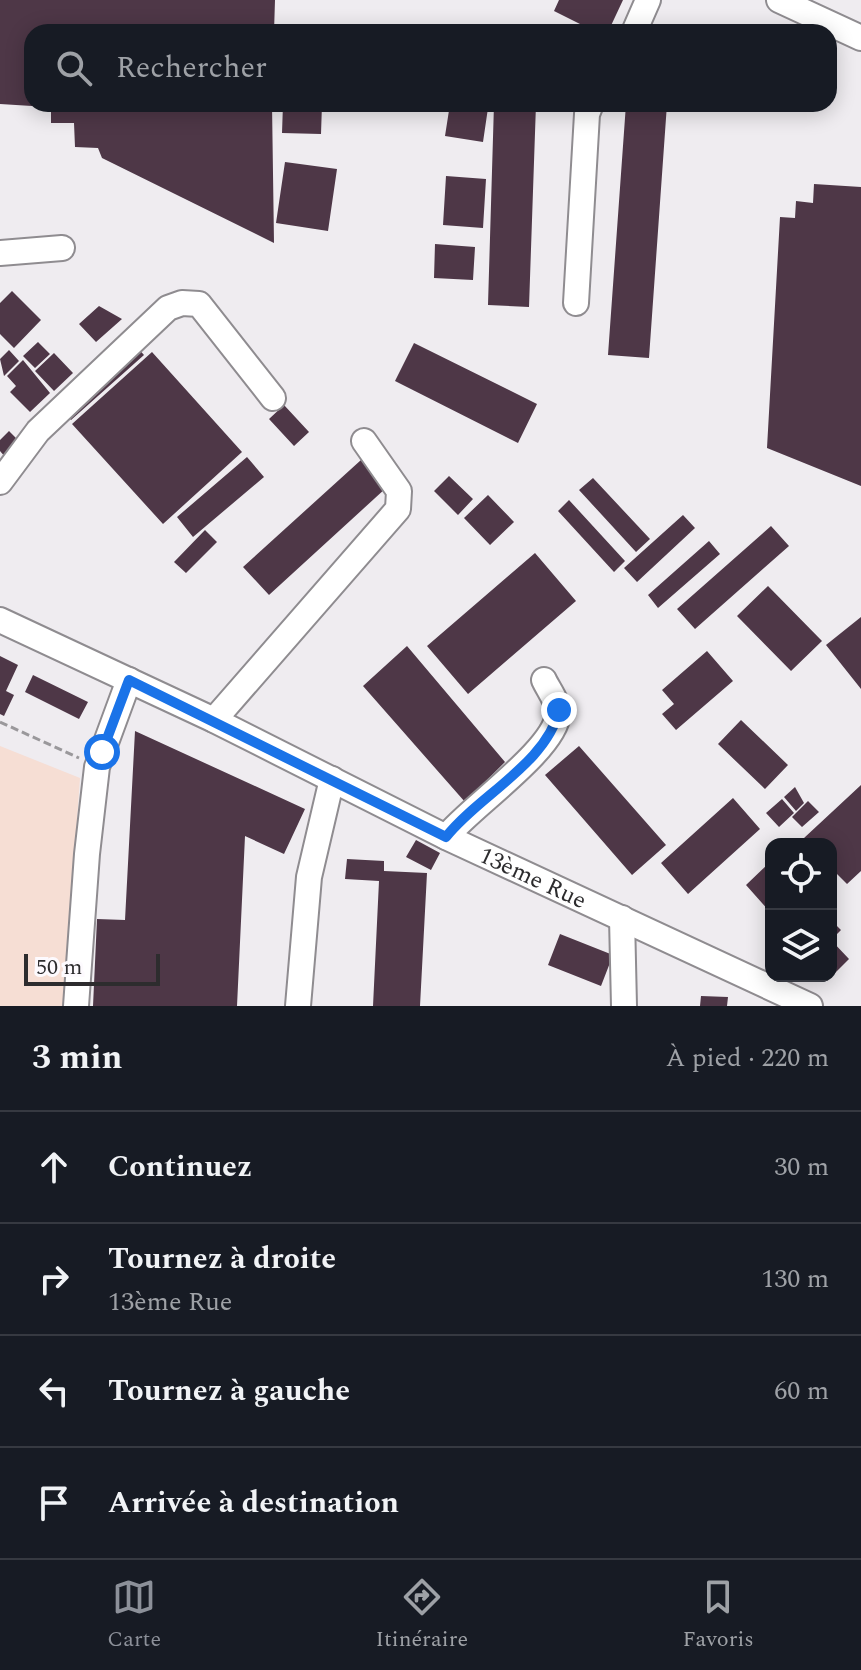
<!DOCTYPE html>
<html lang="fr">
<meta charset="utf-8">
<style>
:root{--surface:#171b24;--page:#242831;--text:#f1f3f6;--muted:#9ea1a6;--line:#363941;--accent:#8c9099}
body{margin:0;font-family:Spectral,serif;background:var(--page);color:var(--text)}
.controls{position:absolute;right:24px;bottom:24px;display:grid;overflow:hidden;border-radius:16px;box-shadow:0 4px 20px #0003}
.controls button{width:72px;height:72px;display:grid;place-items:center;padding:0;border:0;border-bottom:2px solid var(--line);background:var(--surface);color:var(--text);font:40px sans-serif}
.scale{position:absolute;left:24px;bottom:20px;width:136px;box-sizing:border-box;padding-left:8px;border:4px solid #2d2c2e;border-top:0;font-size:22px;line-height:28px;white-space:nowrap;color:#2d2c2e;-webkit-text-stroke:6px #fdfafe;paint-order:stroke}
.stop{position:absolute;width:24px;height:24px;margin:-18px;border:6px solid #1a73e8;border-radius:50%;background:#fff}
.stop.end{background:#1a73e8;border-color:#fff;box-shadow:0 2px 8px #0008}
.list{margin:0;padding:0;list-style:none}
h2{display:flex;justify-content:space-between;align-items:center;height:104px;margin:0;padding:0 32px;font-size:34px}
h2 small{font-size:26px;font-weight:400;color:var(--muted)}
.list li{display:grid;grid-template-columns:52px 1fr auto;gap:24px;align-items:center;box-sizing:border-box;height:112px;padding:0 32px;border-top:2px solid var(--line)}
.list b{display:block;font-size:30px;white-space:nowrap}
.list p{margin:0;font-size:26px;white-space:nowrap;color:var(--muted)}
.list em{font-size:26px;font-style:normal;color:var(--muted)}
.icon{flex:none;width:44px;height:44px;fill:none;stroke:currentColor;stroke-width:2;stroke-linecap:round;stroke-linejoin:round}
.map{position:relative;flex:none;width:861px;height:1006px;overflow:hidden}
.search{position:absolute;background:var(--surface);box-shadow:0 4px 20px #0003;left:24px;right:24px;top:24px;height:88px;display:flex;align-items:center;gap:20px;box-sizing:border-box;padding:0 28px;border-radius:24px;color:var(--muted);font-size:30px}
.sheet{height:552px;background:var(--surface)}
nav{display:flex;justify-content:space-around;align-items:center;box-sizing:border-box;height:112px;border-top:2px solid var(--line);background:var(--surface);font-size:22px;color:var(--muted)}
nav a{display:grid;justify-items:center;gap:4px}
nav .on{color:var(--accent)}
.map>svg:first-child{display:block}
</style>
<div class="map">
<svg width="861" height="1006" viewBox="0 0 861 1006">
<rect width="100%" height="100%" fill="#efecf0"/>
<path fill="#f6ded4" d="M0,746l80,32 -16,228h-64z"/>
<path fill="#4e3747" d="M0,0h275l-1,32h-242v74l-32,-2z
M559,0h64l-15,32h-12l-42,-21z
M42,104h230l2,139 -172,-85 -4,-10 -23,-1 -1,-24h-23v-16z
M283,104h39l-1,30 -39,-1z
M450,104l38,4 -5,34 -38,-6z
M494,104h42l-7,203 -41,-2z
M626,104h41l-18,254 -41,-3z
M285,162l52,7 -9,62 -52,-8z
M446,176l40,3 -3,49 -40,-3z
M814,184l47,3v299l-94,-38 13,-231 15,1 1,-17 17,2z
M435,244l40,3 -2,33 -39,-2z
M12,291l29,29 -27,28 -14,-14v-31z
M99,306l23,13 -26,23 -17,-18z
M38,342l12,12 -15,14 -12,-12z
M414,343l123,61 -19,39 -123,-62z
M135,345l9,10 -73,65 -8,-9z
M9,350l10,11 -15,15 -4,-17z
M152,352l90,100 -79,72 -91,-100z
M54,353l19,20 -19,18 -19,-20z
M23,360l27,33 -20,19 -20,-20 6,-6 -9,-10z
M284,405l25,27 -15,14 -25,-27z
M9,431l12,12 -15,15 -6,-7v-11z
M247,457l17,20 -71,60 -16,-20z
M361,460l25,28 -117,107 -26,-28z
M449,476l24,23 -15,16 -24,-24z
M593,478l57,61 -14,13 -57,-62z
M488,495l26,27 -24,23 -26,-27z
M569,500l56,61 -11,11 -56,-61z
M683,515l12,13 -58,54 -13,-14z
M771,526l18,20 -94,83 -18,-20z
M205,530l12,12 -31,31 -12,-11z
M709,541l11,13 -62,54 -10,-13z
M535,553l41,48 -108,93 -41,-48z
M768,586l54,55 -31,30 -54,-55z
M861,617v72l-35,-44z
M407,646l98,116 -40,40 -102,-116z
M707,651l26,30 -57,49 -14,-16 12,-10 -12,-14z
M0,656l18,9 -12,26 8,4 -10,21 -4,-2z
M33,675l55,27 -9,17 -54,-27z
M741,720l47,45 -23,24 -47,-45z
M135,731l170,78 -21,45 -39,-18 -8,170h-144l4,-87 28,1z
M579,746l87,99 -34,30 -87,-100z
M861,785v86l-14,13 -16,-16v-24h-22l-5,-6z
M795,787l9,16 -8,8 -12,-14z
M733,798l27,31 -72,65 -27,-31z
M782,799l12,14 -15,14 -13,-14z
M808,801l11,11 -17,15 -10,-10z
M416,840l24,13 -9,17 -25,-13z
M347,859l37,2v10l43,2 -7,133h-47l6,-125 -34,-2z
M771,861v52l-25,-28z
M831,920l10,10 -10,10 18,19 -18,18z
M560,934l53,21 -12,31 -53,-21z
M701,996l27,1 -1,9h-27z"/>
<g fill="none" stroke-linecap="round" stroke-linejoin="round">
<g stroke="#8f8c90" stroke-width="28">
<g id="minor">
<path d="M779,0l82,38"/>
<path d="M634,32l14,-32"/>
<path d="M0,253l62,-5"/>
<path d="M576,303l11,-189 4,-10"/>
<path d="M0,482l38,-51 130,-123 14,-5 17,1 74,94"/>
<path id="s1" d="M0,620l214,100 232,117 364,169"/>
<path d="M214,720l184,-211 1,-18 -35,-50"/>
<path d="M446,837c24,-30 109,-87 112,-123 1,-11 -10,-25 -14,-34"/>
<path d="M622,918l2,88"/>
<path d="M76,1006l11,-152 10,-87 32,-87"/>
<path d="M298,1006l11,-129 23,-98"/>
</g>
</g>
<path stroke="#9a989b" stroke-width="3" stroke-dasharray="8 4" stroke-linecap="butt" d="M0,722l79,36"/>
<use href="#minor" stroke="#fff" stroke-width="24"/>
</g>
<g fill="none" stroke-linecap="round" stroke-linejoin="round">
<path stroke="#1a73e8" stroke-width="10" d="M102,752l27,-72 317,157c32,-41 101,-74 113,-127"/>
</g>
<g text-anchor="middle" stroke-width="8" stroke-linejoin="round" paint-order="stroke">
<g font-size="24" fill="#2d2c2e" stroke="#fdfafe">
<text dy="8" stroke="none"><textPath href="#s1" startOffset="592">13ème Rue</textPath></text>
</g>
</g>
</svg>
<div class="controls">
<button><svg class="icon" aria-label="locate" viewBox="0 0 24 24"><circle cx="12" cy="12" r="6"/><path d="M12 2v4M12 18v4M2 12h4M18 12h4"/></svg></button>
<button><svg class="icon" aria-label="layers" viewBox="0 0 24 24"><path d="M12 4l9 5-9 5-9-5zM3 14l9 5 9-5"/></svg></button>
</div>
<div class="scale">50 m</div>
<div class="stop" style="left:102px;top:752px"></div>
<div class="stop end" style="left:559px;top:710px"></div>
<div class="search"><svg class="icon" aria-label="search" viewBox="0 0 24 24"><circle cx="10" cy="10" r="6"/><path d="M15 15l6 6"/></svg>Rechercher</div>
</div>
<section class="sheet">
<h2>3 min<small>À pied · 220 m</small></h2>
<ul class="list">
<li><svg class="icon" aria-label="ahead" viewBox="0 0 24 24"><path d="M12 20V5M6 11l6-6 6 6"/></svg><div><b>Continuez</b></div><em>30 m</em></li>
<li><svg class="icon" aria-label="right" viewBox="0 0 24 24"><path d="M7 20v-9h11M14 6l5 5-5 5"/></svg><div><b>Tournez à droite</b><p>13ème Rue</p></div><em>130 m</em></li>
<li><svg class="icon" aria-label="left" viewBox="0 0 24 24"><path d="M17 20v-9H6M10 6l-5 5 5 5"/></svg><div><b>Tournez à gauche</b></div><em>60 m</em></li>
<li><svg class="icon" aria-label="arrive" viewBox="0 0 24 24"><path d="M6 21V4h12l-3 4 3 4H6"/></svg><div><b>Arrivée à destination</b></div></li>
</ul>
</section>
<nav>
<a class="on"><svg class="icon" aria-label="map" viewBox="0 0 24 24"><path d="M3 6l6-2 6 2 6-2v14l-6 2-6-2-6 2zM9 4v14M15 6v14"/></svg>Carte</a>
<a><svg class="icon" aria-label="directions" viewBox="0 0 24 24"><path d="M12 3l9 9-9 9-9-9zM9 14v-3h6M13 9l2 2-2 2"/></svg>Itinéraire</a>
<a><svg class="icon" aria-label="saved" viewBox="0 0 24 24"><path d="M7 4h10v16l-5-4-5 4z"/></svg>Favoris</a>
</nav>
